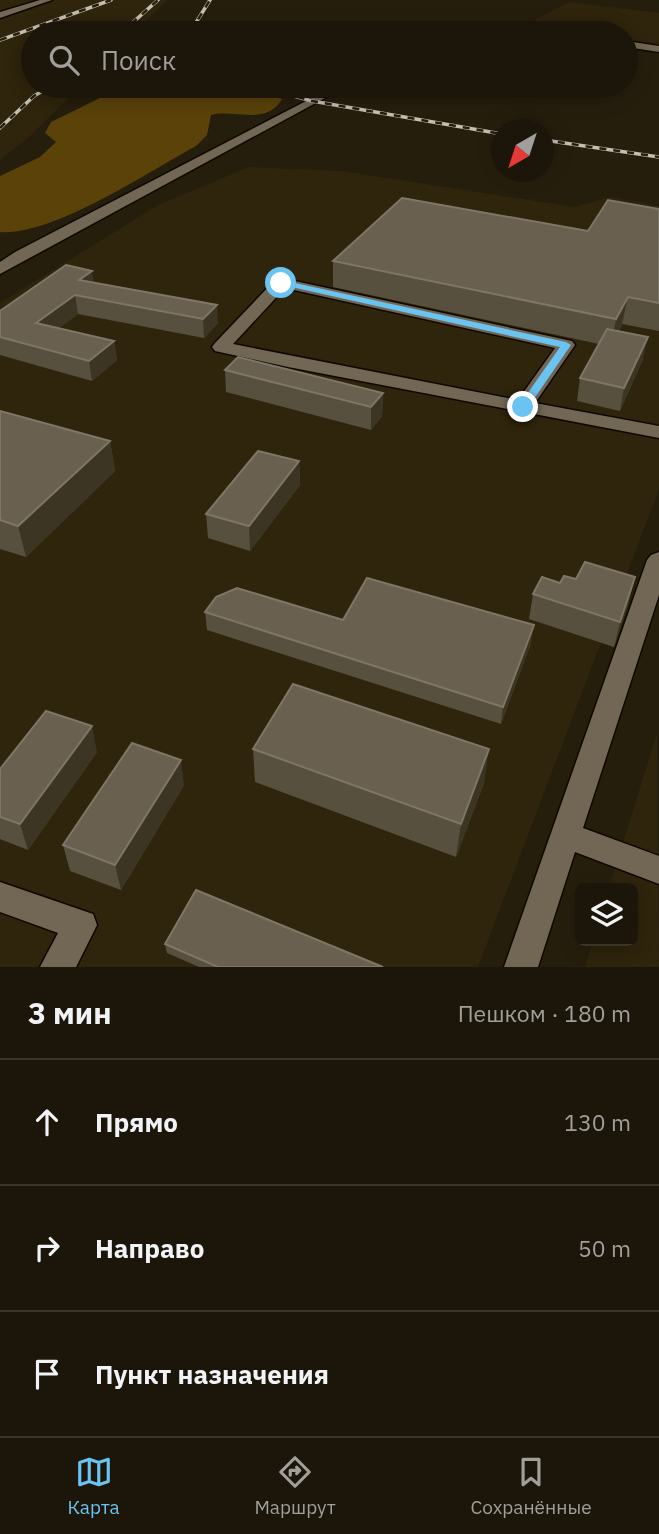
<!DOCTYPE html>
<html lang="ru">
<meta charset="utf-8">
<style>
:root{--surface:#1c160a;--page:#251f13;--text:#f1f3f6;--muted:#a09f9c;--line:#3a352b;--accent:#6ac3f1}
body{margin:0;font-family:"IBM Plex Sans",sans-serif;background:var(--page);color:var(--text)}
.controls{position:absolute;right:21px;bottom:21px;display:grid;overflow:hidden;border-radius:10px;box-shadow:0 4px 18px #0003}
.controls button{width:63px;height:63px;display:grid;place-items:center;padding:0;border:0;border-bottom:2px solid var(--line);background:var(--surface);color:var(--text);font:35px sans-serif}
.compass{position:absolute;left:491px;top:119px;width:63px;height:63px;border-radius:50%;background:var(--surface);box-shadow:0 4px 18px #0003;rotate:219deg}
.stop{position:absolute;width:21px;height:21px;margin:-16px;border:5px solid #6ac3f1;border-radius:50%;background:#fff}
.stop.end{background:#6ac3f1;border-color:#fff;box-shadow:0 2px 7px #0008}
.list{margin:0;padding:0;list-style:none}
h2{display:flex;justify-content:space-between;align-items:center;height:91px;margin:0;padding:0 28px;font-size:30px}
h2 small{font-size:23px;font-weight:400;color:var(--muted)}
.list li{display:grid;grid-template-columns:46px 1fr auto;gap:21px;align-items:center;box-sizing:border-box;height:126px;padding:0 28px;border-top:2px solid var(--line)}
.list b{display:block;font-size:26px;white-space:nowrap}
.list em{font-size:23px;font-style:normal;color:var(--muted)}
.icon{flex:none;width:38px;height:38px;fill:none;stroke:currentColor;stroke-width:2;stroke-linecap:round;stroke-linejoin:round}
.map{position:relative;flex:none;width:659px;height:967px;overflow:hidden}
.search{position:absolute;background:var(--surface);box-shadow:0 4px 18px #0003;left:21px;right:21px;top:21px;height:77px;display:flex;align-items:center;gap:18px;box-sizing:border-box;padding:0 24px;border-radius:38px;color:var(--muted);font-size:26px}
.sheet{height:469px;background:var(--surface)}
nav{display:flex;justify-content:space-around;align-items:center;box-sizing:border-box;height:98px;border-top:2px solid var(--line);background:var(--surface);font-size:19px;color:var(--muted)}
nav a{display:grid;justify-items:center;gap:4px}
nav .on{color:var(--accent)}
.map>svg:first-child{display:block}
</style>
<div class="map">
<svg width="659" height="967" viewBox="0 0 659 967">
<rect width="100%" height="100%" fill="#261e0d"/>
<path fill="#2f240c" d="M0,0h167l-33,33h-101v53h48l-51,50 -30,24z
M569,2l90,11v33l-33,-5v-8h-57l-48,-6z
M249,167l93,4 233,36 35,-10 49,9v283l-181,478h-478v-664l158,-98z
M657,733l2,234h-74l8,-26h40v-53h-24z"/>
<path fill="#5a4209" d="M109,86h136l37,13c-15,27 -48,10 -71,16l-4,20 -11,11c-48,26 -143,90 -196,86v-56l40,-19 16,-15 -11,-9 6,-11 55,-27 4,-4z"/>
<g fill="none" stroke-linecap="round" stroke-linejoin="round">
<g stroke="#0f0800" stroke-width="3">
<path id="minor" d="M40,0h12l-52,18v-6z
M487,25l43,2 31,6 -74,-3 -45,3 18,-6z
M626,41l33,5v6l-33,-5z
M335,86h12l-347,188v-12l15,-10z
M281,278l291,63 3,4 -40,58 124,23v12l-371,-71 -73,-16 -3,-4 3,-4 60,-63zM285,288l270,60 -37,52 -285,-56z
M659,552v43l-76,233 76,28v28l-84,-32 -37,115h-34l143,-407 4,-5z
M0,882l93,32 4,11 -21,42h-36l18,-34 -58,-21z"/>
</g>
<use href="#minor" fill="#716754" fill-rule="evenodd"/>
<g stroke="#c5bfb3" stroke-width="3.5">
<path id="rail" d="M121,33l37,-33
M197,33v-12l13,-21
M0,40l111,-40
M257,86l55,15 190,33
M0,128l34,-32 17,-10
M544,140l115,17"/>
</g>
<use href="#rail" stroke="#261e0d" stroke-width="2.5" stroke-dasharray="7" stroke-linecap="butt"/>
</g>
<path fill="#58503e" d="M659,209v122l-37,-7 -3,7 24,28 -23,52 -43,-10 3,-23 19,-34 -266,-57v-26l255,-30z
M94,282l124,41 -14,15 -126,-24 -19,14 55,13 3,19 -25,21 -92,-26v-44z
M225,370l158,23 -1,23 -11,14 -145,-38z
M0,411l110,30 5,30 -89,86 -26,-8z
M299,461l1,24 -50,66 -42,-13 -2,-24z
M533,594l96,8 -15,45 -85,-28z
M205,612l138,8 188,23 -30,81 -294,-94z
M253,749l231,34 -28,74 -201,-75z
M97,752l-69,98 -28,-11v-70z
M184,785l-63,105 -51,-19 -7,-26z
M165,944l218,23h-184l-32,-14z"/>
<path fill="#3d3523" d="M92,271l3,18 -16,-9z
M75,295l3,19 -38,28 -4,-19z
M628,297l-6,27 -11,22 5,-27z
M217,305l1,18 -14,15 -1,-19z
M648,337l-5,22 -23,52 4,-23z
M114,341l3,19 -25,21 -3,-20z
M383,393l-1,23 -11,14v-23z
M110,441l5,30 -89,86 -8,-31z
M299,461l1,24 -50,66 -1,-25z
M635,577l-6,25 -15,45 6,-25z
M534,625l-3,18 -30,81 2,-17z
M92,726l5,26 -69,98 -8,-26z
M489,749l-5,34 -28,74 5,-33z
M181,760l3,25 -63,105 -6,-25z"/>
<path fill="#69604f" stroke="#7e7666" stroke-width="2" d="M402,198l186,33 20,-31 51,9v94l-31,-6 -12,22 -283,-58z
M66,265l26,6 -13,9 138,25 -14,14 -128,-24 -39,28 78,18 -25,20 -89,-24v-26z
M607,329l41,8 -24,51 -44,-10z
M238,357l145,36 -12,14 -146,-37z
M0,411l110,30 -92,85 -18,-6z
M258,451l41,10 -50,65 -43,-12z
M585,562l50,15 -15,45 -87,-28 9,-17 18,6 4,-7 12,3z
M367,578l167,47 -31,82 -298,-95 11,-15 21,-9 106,32z
M293,684l196,65 -28,75 -208,-75z
M46,711l46,15 -72,98 -20,-7v-48z
M132,743l49,17 -66,105 -52,-20z
M196,890l187,77h-165l-53,-23z"/>
<path fill="#6ac3f1" d="M281,280l285,62 5,3 -44,64 -4,1 -5,-3 42,-60 -282,-63z"/>
</svg>
<div class="controls">
<button><svg class="icon" aria-label="layers" viewBox="0 0 24 24"><path d="M12 4l9 5-9 5-9-5zM3 14l9 5 9-5"/></svg></button>
</div>
<svg class="compass" viewBox="-18 -18 36 36"><path d="M0-13l5 13h-10z" fill="#e53935"/><path d="M0 13l5-13h-10z" fill="#a09f9c"/></svg>
<div class="stop" style="left:281px;top:283px"></div>
<div class="stop end" style="left:523px;top:407px"></div>
<div class="search"><svg class="icon" aria-label="search" viewBox="0 0 24 24"><circle cx="10" cy="10" r="6"/><path d="M15 15l6 6"/></svg>Поиск</div>
</div>
<section class="sheet">
<h2>3 мин<small>Пешком · 180 m</small></h2>
<ul class="list">
<li><svg class="icon" aria-label="ahead" viewBox="0 0 24 24"><path d="M12 20V5M6 11l6-6 6 6"/></svg><div><b>Прямо</b></div><em>130 m</em></li>
<li><svg class="icon" aria-label="right" viewBox="0 0 24 24"><path d="M7 20v-9h11M14 6l5 5-5 5"/></svg><div><b>Направо</b></div><em>50 m</em></li>
<li><svg class="icon" aria-label="arrive" viewBox="0 0 24 24"><path d="M6 21V4h12l-3 4 3 4H6"/></svg><div><b>Пункт назначения</b></div></li>
</ul>
</section>
<nav>
<a class="on"><svg class="icon" aria-label="map" viewBox="0 0 24 24"><path d="M3 6l6-2 6 2 6-2v14l-6 2-6-2-6 2zM9 4v14M15 6v14"/></svg>Карта</a>
<a><svg class="icon" aria-label="directions" viewBox="0 0 24 24"><path d="M12 3l9 9-9 9-9-9zM9 14v-3h6M13 9l2 2-2 2"/></svg>Маршрут</a>
<a><svg class="icon" aria-label="saved" viewBox="0 0 24 24"><path d="M7 4h10v16l-5-4-5 4z"/></svg>Сохранённые</a>
</nav>
